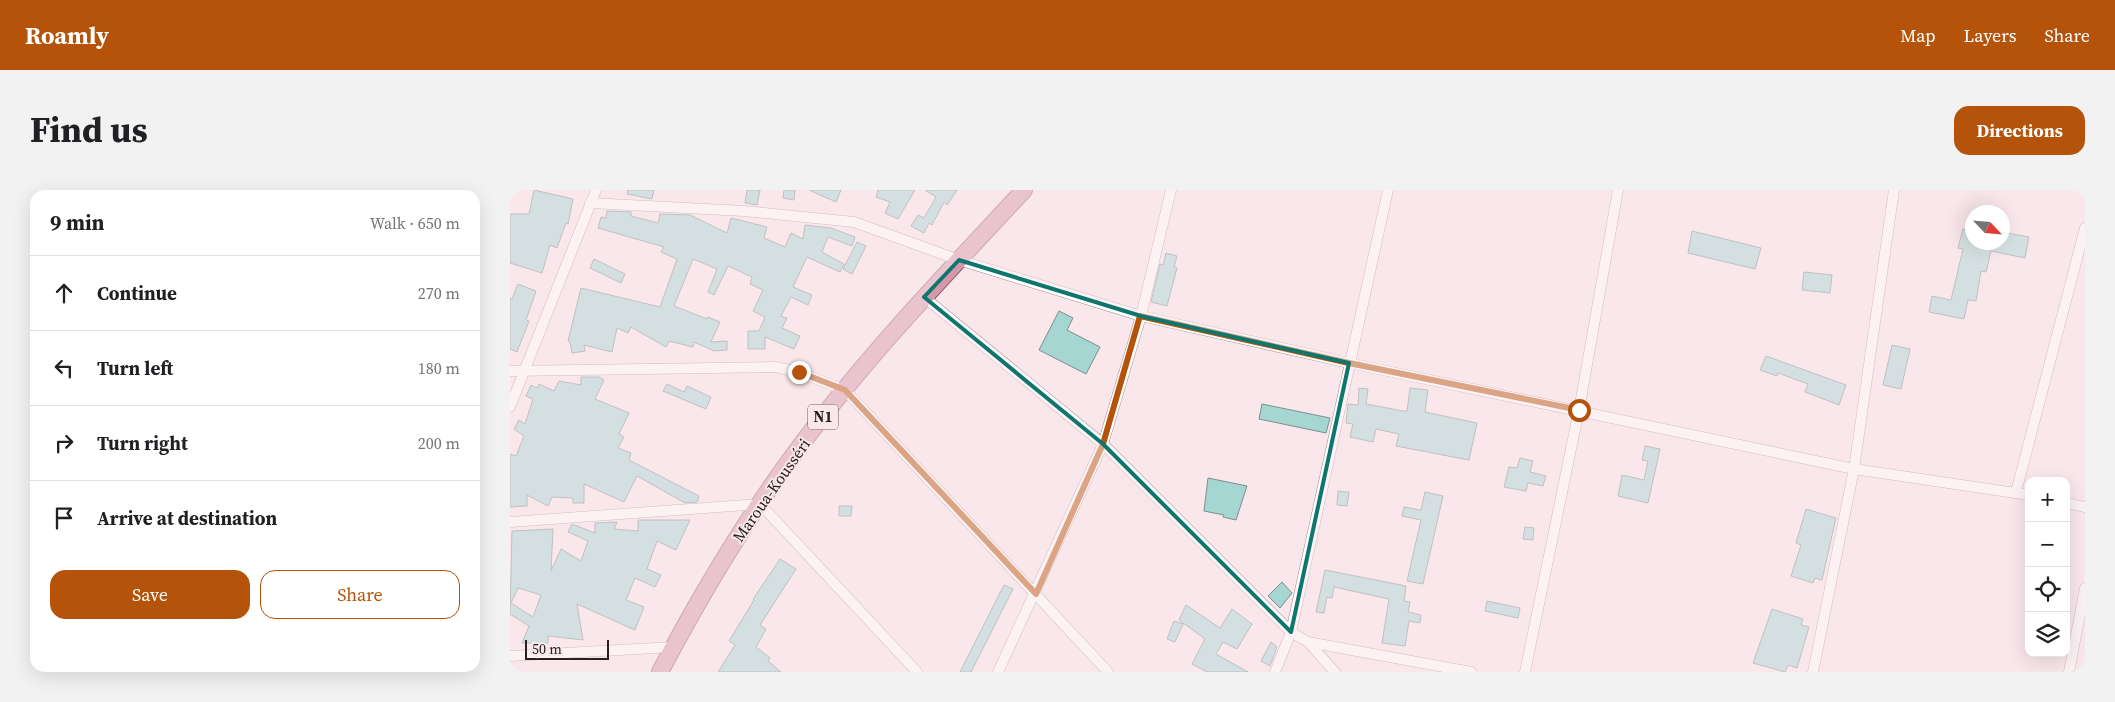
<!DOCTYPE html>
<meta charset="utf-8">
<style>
:root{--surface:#fff;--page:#f2f2f2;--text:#202124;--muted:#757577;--line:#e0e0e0;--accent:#b45309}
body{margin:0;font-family:"Source Serif 4",serif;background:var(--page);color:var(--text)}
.controls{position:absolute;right:15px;bottom:15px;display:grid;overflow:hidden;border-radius:10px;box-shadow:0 5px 20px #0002}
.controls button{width:45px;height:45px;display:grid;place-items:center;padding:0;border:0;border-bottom:1px solid var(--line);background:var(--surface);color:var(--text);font:25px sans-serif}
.compass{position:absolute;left:1455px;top:15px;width:45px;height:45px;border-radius:50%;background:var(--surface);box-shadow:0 5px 20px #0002;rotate:116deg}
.scale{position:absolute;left:15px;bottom:12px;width:84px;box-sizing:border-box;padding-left:5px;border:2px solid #272122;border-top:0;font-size:14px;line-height:18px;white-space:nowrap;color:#272122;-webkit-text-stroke:4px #f9e7eb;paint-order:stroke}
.stop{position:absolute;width:15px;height:15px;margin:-11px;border:4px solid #b45309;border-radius:50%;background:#fff}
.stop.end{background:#b45309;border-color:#fff;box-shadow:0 1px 5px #0008}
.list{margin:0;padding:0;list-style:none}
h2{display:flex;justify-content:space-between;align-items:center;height:65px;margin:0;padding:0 20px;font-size:21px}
h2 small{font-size:16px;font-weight:400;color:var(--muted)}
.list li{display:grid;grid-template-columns:32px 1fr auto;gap:15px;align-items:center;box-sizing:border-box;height:75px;padding:0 20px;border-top:1px solid var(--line)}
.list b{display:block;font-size:19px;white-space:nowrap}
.list em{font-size:16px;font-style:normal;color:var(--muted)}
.actions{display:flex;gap:10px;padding:15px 20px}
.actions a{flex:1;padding:11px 0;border:1px solid var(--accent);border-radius:15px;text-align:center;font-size:18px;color:var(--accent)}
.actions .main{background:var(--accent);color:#fff}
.icon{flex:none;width:28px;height:28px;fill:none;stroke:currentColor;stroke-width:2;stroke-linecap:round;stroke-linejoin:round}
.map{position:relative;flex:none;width:1575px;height:482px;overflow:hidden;border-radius:15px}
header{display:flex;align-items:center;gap:30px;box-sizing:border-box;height:70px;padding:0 25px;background:var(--accent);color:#fff}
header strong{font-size:24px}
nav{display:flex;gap:28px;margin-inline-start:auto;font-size:18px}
.intro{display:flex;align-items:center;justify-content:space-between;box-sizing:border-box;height:120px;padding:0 30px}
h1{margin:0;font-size:35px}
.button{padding:12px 22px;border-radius:15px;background:var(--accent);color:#fff;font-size:18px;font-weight:700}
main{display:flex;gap:30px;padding:0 30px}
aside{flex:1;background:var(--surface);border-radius:15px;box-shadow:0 5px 20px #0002}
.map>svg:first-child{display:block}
</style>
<header>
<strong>Roamly</strong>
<nav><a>Map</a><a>Layers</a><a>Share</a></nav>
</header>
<div class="intro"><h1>Find us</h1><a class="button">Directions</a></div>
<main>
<aside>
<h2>9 min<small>Walk · 650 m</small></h2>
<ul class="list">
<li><svg class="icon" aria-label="ahead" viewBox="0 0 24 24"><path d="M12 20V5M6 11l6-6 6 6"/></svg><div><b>Continue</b></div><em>270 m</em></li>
<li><svg class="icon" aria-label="left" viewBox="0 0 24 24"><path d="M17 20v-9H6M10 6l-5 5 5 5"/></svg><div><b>Turn left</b></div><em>180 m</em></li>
<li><svg class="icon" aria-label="right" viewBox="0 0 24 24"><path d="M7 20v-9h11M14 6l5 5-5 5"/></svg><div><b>Turn right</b></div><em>200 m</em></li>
<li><svg class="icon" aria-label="arrive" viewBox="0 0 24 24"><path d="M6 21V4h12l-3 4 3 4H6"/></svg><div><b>Arrive at destination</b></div></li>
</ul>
<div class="actions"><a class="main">Save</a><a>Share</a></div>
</aside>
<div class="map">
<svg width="1575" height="482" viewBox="0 0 1575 482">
<rect width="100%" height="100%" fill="#f9e7eb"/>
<path fill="#a5d6d2" stroke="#7d8f8d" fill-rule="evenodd" d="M24,0l39,9 -5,25 -2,-1 -9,25 -7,-3 -8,28 -32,-10v-49h19z
M118,0h26l-2,9 -25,-5z
M237,0h13l-3,15 -12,-2z
M274,0h11l-1,10 -11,-2z
M299,0h32l-5,12z
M368,0h37l-17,29 -13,-6 5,-11 -14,-5z
M415,0h32l-10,15 -3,-3 -12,23 -3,-2 -5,10 -13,-7 7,-11 6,3 12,-21z
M97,21l24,1v4l27,7 2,-9 30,1 37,18 4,-15 36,9 -3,11 21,9 6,-14 12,6 2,-14 26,3 24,9 -3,9 -24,-9 -6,15 22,12 -4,8 -33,-15 -14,30 19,8 -4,10 -17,-8 -10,19 6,2 -5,10 18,8 -6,13 -29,-12v12h-17v-18h11l6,-14 -12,-6 10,-21 -13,-6 2,-7 -24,-11 -14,29 -6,-3 9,-23 -24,-10 -19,47 33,13 1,-2 12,5 -9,20 16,-1v9l-13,1 -20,-9 -1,5 -24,-6 -3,6 -35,-20 -3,6 -11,-5 -5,24 -28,-7 1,6 -13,2 -2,-11 -2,-1 13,-53 79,19 17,-48 -16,-7 3,-5 -66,-19 3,-11 5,1z
M1453,39l9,3v10h30v-10l27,5 -4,21 -34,-7 -5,21 -5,-1 -5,30 -8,-1 -4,19 -35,-7 3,-16 19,4 12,-51 -5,-1z
M1182,41l69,17 -6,21 -67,-16z
M347,52l9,4 -14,28 -9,-5z
M656,63l11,3 -3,11 3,1 -10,38 -16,-4 9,-38 3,1z
M84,69l31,15 -4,9 -31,-15z
M1294,82l28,3 -2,18 -28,-3z
M8,94l18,7 -10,29 3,1 -12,31 -7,-3v-51l2,1z
M549,121l14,7 -6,12 33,17 -14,27 -47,-24z
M1382,155l18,4 -9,40 -18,-4z
M1256,166l80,29 -7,20 -34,-13 3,-8 -30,-11 -1,3 -17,-6z
M71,187h18l5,3 -9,19 34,14 -10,21 5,3 -6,11 13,5 -2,7 70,36 -2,6 -12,1 -48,-27 -13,26 -40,-18v19h-11v-5l-21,-1 -4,9 -21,-11v11l-17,1v-53l6,2 8,-20 -10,-7 5,-9 6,4 8,-25 -7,-3 5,-11 6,3 2,-4 15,7 5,-10 22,4z
M157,194l17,8 3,-6 24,11 -5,12 -43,-18z
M849,198l9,1 -2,15 37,7h4l3,-23 18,2 -3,22 52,11 -8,37 -73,-14 3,-12 -23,-5 -3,13 -23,-5 3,-13 -7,-1 2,-19 10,1z
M752,214l68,14 -4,15 -67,-14z
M1135,256l15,3 -12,54 -30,-7 4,-21 22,5 4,-19 -6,-1z
M1010,268l13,3 -3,11 16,4 -3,10 -15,-3 -2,8 -22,-4 5,-20 8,1z
M698,288l39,8 -11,34 -13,-3 1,-2 -20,-4z
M828,301l11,1 -2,14 -10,-1z
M915,302l18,4 -20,88 -16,-3 14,-61 -19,-4 2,-9 17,3z
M329,316h13l-1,10h-12z
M1296,319l30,9 -14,62 -7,-2 -2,5 -22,-7 10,-31 -5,-2z
M128,330h52l-14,30 -19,-9 -10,28 14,6 -6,12 -20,-9 -9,22 18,7 -9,23 -58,-26 6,36 -35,-4v7h-26l7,-17 -19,-12 2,-83 41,-2 -2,42 10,-22 20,12 7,-20 -20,-9 4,-8 23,9v-10l22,-1 -3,7 24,2zM8,398l23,7 -8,22 -22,-14z
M1015,337l9,1 -1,12 -10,-1z
M270,369l16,10 -36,56 6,4 -10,18 14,11 -2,3 13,11h-63l17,-27 -6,-4 25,-41 -1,-1z
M815,380l81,16 -2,15 6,1 -2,10 13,3 -1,8 -11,-2 -4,25 -23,-3 7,-44 -55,-12 -2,11 -5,-1 -3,16 -8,-1z
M772,392l10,11 -12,15 -12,-12z
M494,395l9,4 -42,83h-11z
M977,411l33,7 -2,10 -33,-7z
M676,415l34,23 12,-19 20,15 -15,25 -14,-7 -7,12 32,18h-41l-15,-8 13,-25 -26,-19z
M1262,419l31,10 -2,6 8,2 -12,41 -9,-3 -3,7 -32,-9z
M664,431l9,3 -8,18 -8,-3z
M761,452l6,5 -7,19 -9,-5z"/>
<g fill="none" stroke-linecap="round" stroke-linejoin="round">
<g stroke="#9c8c90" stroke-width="11">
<path id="minor" d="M80,13l154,8 110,11 105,38 182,56 208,47 505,106 175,26
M414,107l179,147 188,188 17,10 163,30
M0,181l265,-4 24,5 46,18 263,282
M0,217l86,-217
M1506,302l69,-264
M1556,313l19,4
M0,332l250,-18 157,168
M798,452l27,30
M0,466l163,-9
M488,482l105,-228 38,-128 30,-126
M765,482l16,-40 97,-442
M1015,482l54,-262 39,-220
M1303,482l41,-203 40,-279
M1559,482l16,-84"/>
</g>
<g stroke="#905d6d" stroke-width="18">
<path id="trunk" d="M150,482c40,-76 84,-150 135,-219 69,-94 150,-178 229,-263"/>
</g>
<use href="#minor" stroke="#fff" stroke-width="10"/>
<use href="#trunk" stroke="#d498aa" stroke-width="16"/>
</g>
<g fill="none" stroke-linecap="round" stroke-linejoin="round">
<path stroke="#b45309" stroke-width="6" d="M289,182l46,18 191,204 67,-150 37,-128 209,47 230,47"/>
</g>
<path d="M0 0H1575V482H0ZM449,70l182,56 208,47 -58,269 -188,-188 -179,-147z" fill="#f9e7eb" fill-opacity=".55" fill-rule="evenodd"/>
<path fill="none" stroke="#0f766e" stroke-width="4" stroke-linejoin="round" d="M449,70l182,56 208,47 -58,269 -188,-188 -179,-147z"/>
<g text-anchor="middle" stroke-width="4" stroke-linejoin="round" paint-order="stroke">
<rect fill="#f9e7eb" stroke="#665c5e" stroke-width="1" x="298" y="214.5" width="30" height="25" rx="4"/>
<g font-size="15" font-weight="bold" fill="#272122">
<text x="313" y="232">N1</text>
</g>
<g font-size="16" fill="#272122" stroke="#f9e7eb">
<text transform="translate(261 300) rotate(-55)" y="6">Maroua-Kousséri</text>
</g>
</g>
</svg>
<div class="controls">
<button>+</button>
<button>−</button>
<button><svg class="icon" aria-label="locate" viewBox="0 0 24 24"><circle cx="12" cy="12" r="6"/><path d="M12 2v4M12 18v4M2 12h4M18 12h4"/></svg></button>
<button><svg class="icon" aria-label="layers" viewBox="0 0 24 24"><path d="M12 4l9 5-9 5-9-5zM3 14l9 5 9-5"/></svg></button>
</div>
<svg class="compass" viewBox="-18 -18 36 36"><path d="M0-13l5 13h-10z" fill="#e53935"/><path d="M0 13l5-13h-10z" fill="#757577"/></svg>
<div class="scale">50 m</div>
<div class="stop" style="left:1069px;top:220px"></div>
<div class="stop end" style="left:289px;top:182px"></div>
</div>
</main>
